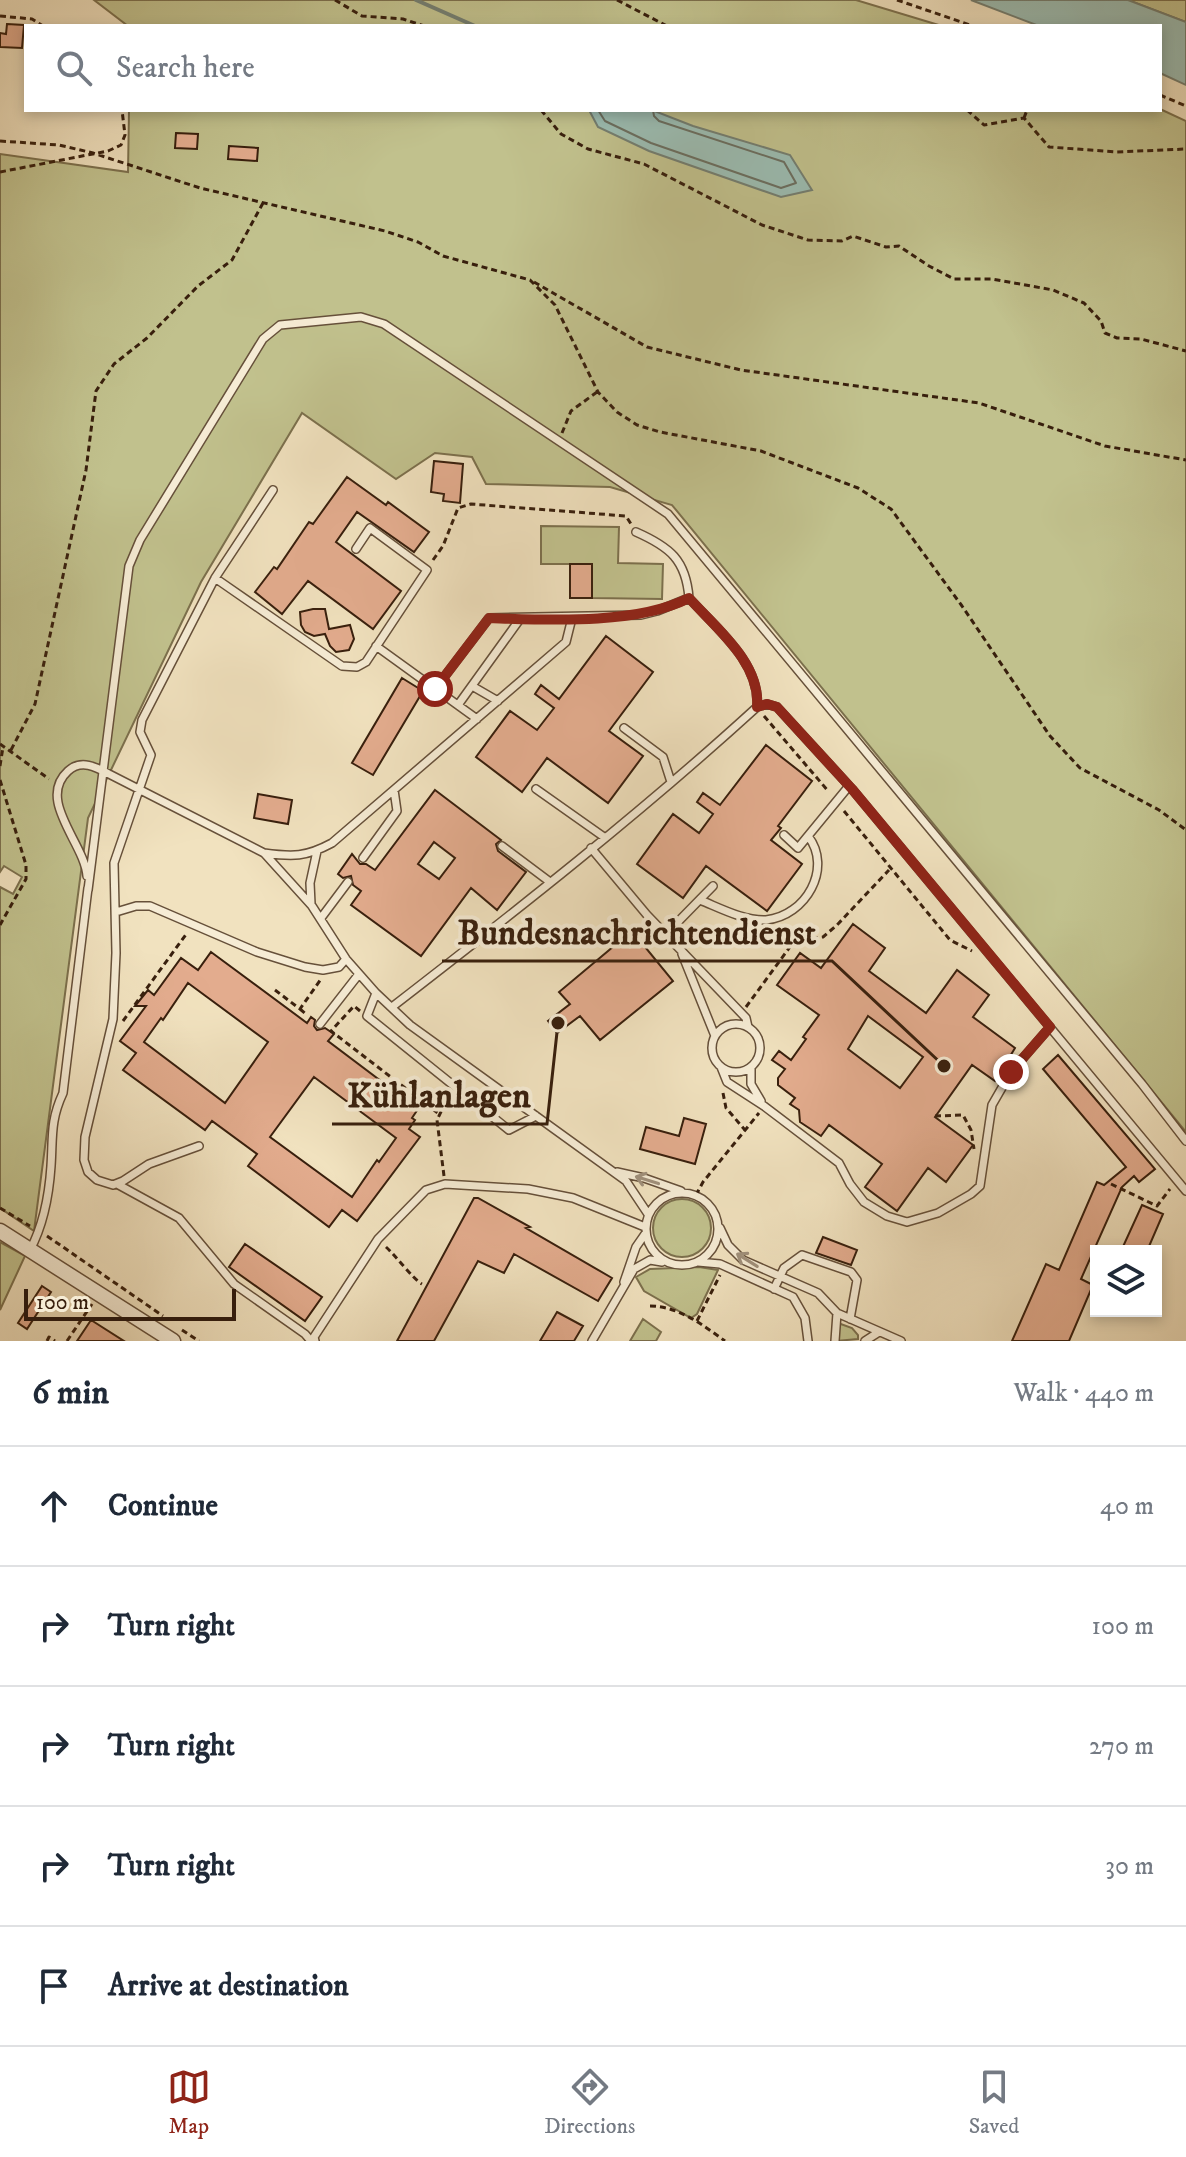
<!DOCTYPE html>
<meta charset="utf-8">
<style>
:root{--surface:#fff;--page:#f6f6f7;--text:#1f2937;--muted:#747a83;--line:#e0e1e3;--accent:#8f2418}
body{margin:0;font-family:"IM FELL DW Pica",serif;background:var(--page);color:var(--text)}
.controls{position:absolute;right:24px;bottom:24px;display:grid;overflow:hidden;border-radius:0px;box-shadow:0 4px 12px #0003}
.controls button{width:72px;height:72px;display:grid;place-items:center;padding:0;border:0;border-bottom:2px solid var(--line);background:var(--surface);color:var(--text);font:40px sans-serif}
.scale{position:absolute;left:24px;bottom:20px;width:212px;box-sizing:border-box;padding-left:8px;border:4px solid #381f0d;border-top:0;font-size:22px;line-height:28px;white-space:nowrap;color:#381f0d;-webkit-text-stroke:6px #f6ecd5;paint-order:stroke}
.stop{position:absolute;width:24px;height:24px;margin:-18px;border:6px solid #8f2418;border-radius:50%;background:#fff}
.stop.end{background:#8f2418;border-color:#fff;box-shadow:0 2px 8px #0008}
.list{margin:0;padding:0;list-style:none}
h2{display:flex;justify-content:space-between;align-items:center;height:104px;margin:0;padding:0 32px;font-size:34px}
h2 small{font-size:26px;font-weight:400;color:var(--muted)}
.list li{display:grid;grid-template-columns:52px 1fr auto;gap:24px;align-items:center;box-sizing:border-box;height:120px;padding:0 32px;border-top:2px solid var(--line)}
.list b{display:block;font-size:30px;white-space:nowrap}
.list em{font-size:26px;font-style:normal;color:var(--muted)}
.icon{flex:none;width:44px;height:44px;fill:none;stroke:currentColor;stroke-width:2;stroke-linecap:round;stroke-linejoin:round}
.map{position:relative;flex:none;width:1186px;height:1341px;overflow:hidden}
.search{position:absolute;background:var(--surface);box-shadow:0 4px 12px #0003;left:24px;right:24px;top:24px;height:88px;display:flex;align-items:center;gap:20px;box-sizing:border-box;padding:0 28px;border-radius:0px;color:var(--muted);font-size:30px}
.sheet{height:704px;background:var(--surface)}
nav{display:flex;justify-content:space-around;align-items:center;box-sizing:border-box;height:112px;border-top:2px solid var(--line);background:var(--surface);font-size:22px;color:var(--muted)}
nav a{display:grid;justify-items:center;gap:4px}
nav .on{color:var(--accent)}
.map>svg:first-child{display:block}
</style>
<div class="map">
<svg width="1186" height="1341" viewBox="0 0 1186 1341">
<rect width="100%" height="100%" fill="#f1e2bf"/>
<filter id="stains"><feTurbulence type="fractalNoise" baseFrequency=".0025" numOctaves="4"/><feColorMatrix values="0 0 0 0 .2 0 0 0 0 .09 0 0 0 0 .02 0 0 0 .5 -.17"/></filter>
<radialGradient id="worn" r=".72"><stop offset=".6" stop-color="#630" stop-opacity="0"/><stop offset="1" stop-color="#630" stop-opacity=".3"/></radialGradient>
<path fill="#c1c18d" stroke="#7c704d" stroke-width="2" d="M94,0h762l86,26h-814z
M1128,0h58v22z
M1160,109l26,12v1011l-514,-627 -62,-18 -124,-3 -14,-27 -37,-4 -39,26 -94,-66 -101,169 -113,236 -54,413 -34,-23v-321l13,7 9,-17 -18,-11 -4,6v-718l128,18 1,-62z
M541,526l78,1 -1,36 45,1 -1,35 -70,-1v-34h-51z
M653 1228a29 29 0 1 1 58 0a29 29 0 1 1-58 0Z
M0,1242l25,14 -25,54z
M699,1267l19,3 -21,44 -6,4 -47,-27 -8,-14 14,-8z
M643,1319l18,13 -5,9h-26z
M838,1323l14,5 6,7v4l-22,2z"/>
<path fill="#9bbdb3" stroke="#737e71" stroke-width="2" d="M971,0h157l58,22v63l-26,-12v-47h-121z
M589,110h63l41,16 97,29 22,35 -31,7 -132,-46 -51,-24z"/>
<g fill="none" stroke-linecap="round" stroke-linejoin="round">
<path stroke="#6a6e60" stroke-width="2" d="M598,110l7,11 46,22 130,45 15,-5 -12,-21 -125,-41 -5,-5 -1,-6"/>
<path stroke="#737e71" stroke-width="4" d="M416,0l59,26"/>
</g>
<path fill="#e3ac8e" stroke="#381f0d" stroke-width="2" fill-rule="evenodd" d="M7,24l17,1 -2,23 -22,-1v-14l6,1z
M176,133l22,1 -1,15 -22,-1z
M229,146l29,2 -1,13 -29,-2z
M434,461l29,3 -3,39 -17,-2 1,-7 -13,-2z
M347,477l39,28 2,-3 41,30 -15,20 -57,-40 -21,30 65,49 -28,38 -65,-48 -26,33 -27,-22 19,-25 3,2 32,-47 4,2z
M570,564h22v34h-22z
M313,609h12l4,20 21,-4 4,14 -5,11 -13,2 -6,-6 -5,-12 -11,2 -9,-4 -4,-7 -1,-13z
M606,636l47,36 -44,59 34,25 -35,47 -61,-45 -25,34 -46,-35 34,-46 27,19 17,-22 -19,-14 6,-9 18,14z
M402,678l21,13 -50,84 -21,-12z
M766,745l46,36 -34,45 3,2 -10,12 31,24 -35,47 -61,-45 -23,32 -46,-34 36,-50 26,19 14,-19 -16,-12 6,-9 17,12z
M435,790l66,50 -5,4 2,7 28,21 -29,38 -26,-22 -50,68 -70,-51 10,-14 -8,-6 -2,-9 -8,2 -5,-4 14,-20 8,10h6l9,6zM434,842l21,16 -16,21 -21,-15z
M258,794l34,6 -4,24 -34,-6z
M853,924l32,24 -16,23 57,42 31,-43 32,25 -16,22 42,31 -20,33 -23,-16 -37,52 38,28 -27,37 -18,-14 -31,43 -32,-24 17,-23 -53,-39 -8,11 -21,-14 -1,-12 -9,-6 5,-6 -17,-13v-7l7,-9 -13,-9 7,-9 12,9 15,-21 -3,-2 16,-22 -42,-30 23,-32 21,15zM868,1016l55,41 -23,31 -52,-39z
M632,931l41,50 -73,59 -20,-24 -23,17 -9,-12 22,-17 -11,-12z
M211,952l96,71 4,-6 4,3 -1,6 3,4 8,-2 9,6 -6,7 90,68 -6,9 3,2 -6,9 11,8 -63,84 -15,-11 -13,17 -81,-61 9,-12 -45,-33 -7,9 -82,-60 13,-17 -16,-12 26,-35h-11l13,-16 6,5 27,-37 17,12zM188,983l80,59 -43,61 -81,-61 17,-24 2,2zM314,1077l82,61 -17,24 -2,-2 -25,37 -82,-60z
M1058,1055l97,114 -16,13 -5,-6 -12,11 -41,92 12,6 -24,56h-57l34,-77 13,6 38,-88 7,3 22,-18 -83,-98z
M684,1118l22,6 -11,40 -55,-15 6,-22 33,9z
M474,1198h4l52,29 -4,1 86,50 -14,23 -84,-47 -10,19 -26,-12 -44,80h-37z
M1142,1205l21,9 -16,37h-26z
M823,1237l34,13 -6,15 -35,-12z
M245,1244l77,53 -17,24 -76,-54z
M42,1286l9,6 -24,37 -9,-6z
M557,1312l26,14 -9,15h-34z
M91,1320l33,21h-47z"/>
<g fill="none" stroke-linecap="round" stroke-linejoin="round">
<g stroke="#66503a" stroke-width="10">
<path id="lane" d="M636,532c34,15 50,28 53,66
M215,578l58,-88
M376,646l101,73
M472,686l26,15
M435,689l54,-71 152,-3 16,-4 32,-13c27,30 72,65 68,109
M458,705l62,-86
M624,728l39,29 8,25
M536,789l68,48
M784,835l14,13 51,-62
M502,846l48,36
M591,848l56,67 99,103 2,9
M264,853c29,4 42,4 68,-10l234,-201 6,-24
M363,858l34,-47 -3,-21
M87,876c-2,-32 -51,-76 -19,-105 13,-12 28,-4 41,3l155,79 48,53 34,53 30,34 34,32 216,156 22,33
M88,890l41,-324 11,-26 123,-201 17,-14 81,-8 23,7 284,190 474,570 44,57
M700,900c20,8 44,21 66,20 40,-4 67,-52 42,-84
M311,904l-1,-21 7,-32
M116,912l20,-6h14l107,46 48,15 18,3 16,-3 7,-8
M321,918l27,-36
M666,934l47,-48
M682,954l33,82
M376,993l-9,23 142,114 27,-14
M392,1007c124,-96 249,-194 365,-300l10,-3 10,3 75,82 334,402
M320,1024l39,-50
M712 1048a24 24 0 1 1 48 0a24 24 0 1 1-48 0Z
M721,1067l6,15 37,24 75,57 11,21 14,18 23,14 20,6 31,-9 33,-19 9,-8 12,-81 19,-33 39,-45
M751,1067v17l10,17
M199,1146l-50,18 -26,17 -10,4 -16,-5 -9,-8 -4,-12 1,-23 28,-118 3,-66 -2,-90 37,-108 -11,-23 2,-12 73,-142 127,88 15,1 9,-5 61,-92 -57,-42 -14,21
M617,1172l27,6 37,13
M117,1184l62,34 55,66 71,50 6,7
M646 1229a36 36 0 1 1 72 0a36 36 0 1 1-72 0Z
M720,1228l8,17 15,15 75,33 19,20 -2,28
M30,1250c14,-26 19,-54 21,-84 2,-29 -1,-45 12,-73l25,-205
M698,1262l22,2 73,33 12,21 3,23
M624,1282l12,-35 9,-13
M774,1289l10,-21 18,-13 49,17 6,8 -7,39
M837,1313l64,28
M315,1341l-1,-4 64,-98 48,-49 19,-6 83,5 45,9 72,29
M592,1341l42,-72 16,-9 12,2
M865,1341l14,-9"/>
</g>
<g stroke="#66503a" stroke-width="17">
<path id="street" d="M0,1231l173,110"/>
</g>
<path stroke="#381f0d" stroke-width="3" stroke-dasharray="6 4" stroke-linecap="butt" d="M335,0l27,16 41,3 21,7
M617,0l50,26
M897,0l76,26
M0,16l32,3 11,7
M1160,95l26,11
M541,110l20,24 27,15 56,15 118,61 46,15 34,1 11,-5 33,11 13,-1 30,20 25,13h38l61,11 31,13 17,18 4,12 12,5 24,1 45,12
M746,110h46
M967,110l17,15 40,-7 25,29 67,5 70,-3
M1024,118l3,-8
M0,141l59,4 34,8 107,35 185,43 33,11 25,14 87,24 25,25 43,87 19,20 20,13 23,7 101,19 97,37 33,21 71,97 88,130 30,32 79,42 27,20
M0,172l108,-21 13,-6 4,-10 -3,-25
M534,282l113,65 94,23 238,33 126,43 81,14
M562,433l9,-22 26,-19
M433,560l10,-14 15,-38 13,-4 155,12 5,8
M764,716l65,76
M0,744l49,35
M11,750l24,-46 51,-234 10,-79 18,-27 33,-26 51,-52 34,-26 31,-57
M0,766l3,-19
M0,780l26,85v14l-26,46
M844,811l106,129 22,11
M275,990l25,19 21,-30
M746,1007l49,-67 28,-3 14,-12 52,-55
M300,1009l7,6
M360,1011l-6,-5 -23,25 108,83
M123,1021l64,-88
M723,1093l3,15 19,22
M935,1116l28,-1 8,15 3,19
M444,1176l-7,-56 12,-25
M1111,1184l46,22 13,-17
M696,1195l7,-13 56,-69
M0,1208l30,18
M47,1236l116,80
M386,1247c10,9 27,32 36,37
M650,1306c28,0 53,19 75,35
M697,1321l23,-46
M182,1330l17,11
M47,1341l2,-4 6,4
M67,1341l25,-37"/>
<use href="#lane" stroke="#f6ecd5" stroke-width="7"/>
<use href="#street" stroke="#f6ecd5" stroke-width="14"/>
</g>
<defs><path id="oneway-shaft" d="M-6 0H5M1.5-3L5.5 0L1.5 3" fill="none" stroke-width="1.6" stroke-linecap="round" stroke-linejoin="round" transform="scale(2)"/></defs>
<g stroke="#a0907b">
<use href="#oneway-shaft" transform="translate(647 1180) rotate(-163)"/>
<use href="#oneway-shaft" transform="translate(747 1260) rotate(-148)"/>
</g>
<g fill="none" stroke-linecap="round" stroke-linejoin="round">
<path stroke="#8f2418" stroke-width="10" d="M435,689l54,-71c59,2 147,7 200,-20 27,30 72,65 68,109l10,-3 10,3 75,82 198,238 -39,45"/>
</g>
<path fill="none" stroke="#381f0d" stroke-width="3" d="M944 1066L832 961H442M558 1023L547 1124H332"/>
<g fill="#381f0d" stroke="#f6ecd5" stroke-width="3">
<circle cx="944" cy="1066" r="8"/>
<circle cx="558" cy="1023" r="8"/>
</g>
<g font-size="36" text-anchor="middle" font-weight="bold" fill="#381f0d" stroke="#f6ecd5" stroke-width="8" stroke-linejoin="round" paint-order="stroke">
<text x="637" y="944">Bundesnachrichtendienst</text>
<text x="439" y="1107">Kühlanlagen</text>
</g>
<rect width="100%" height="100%" filter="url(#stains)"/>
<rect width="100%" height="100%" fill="url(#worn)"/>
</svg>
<div class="controls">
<button><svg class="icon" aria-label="layers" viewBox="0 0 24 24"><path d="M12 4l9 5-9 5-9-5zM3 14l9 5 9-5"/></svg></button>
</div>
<div class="scale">100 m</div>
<div class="stop" style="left:435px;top:689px"></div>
<div class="stop end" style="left:1011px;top:1072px"></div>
<div class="search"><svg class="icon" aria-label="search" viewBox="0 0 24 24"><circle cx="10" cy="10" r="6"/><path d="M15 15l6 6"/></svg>Search here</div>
</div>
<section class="sheet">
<h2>6 min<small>Walk · 440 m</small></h2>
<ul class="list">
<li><svg class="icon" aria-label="ahead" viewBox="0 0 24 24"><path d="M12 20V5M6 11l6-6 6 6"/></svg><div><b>Continue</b></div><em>40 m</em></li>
<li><svg class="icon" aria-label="right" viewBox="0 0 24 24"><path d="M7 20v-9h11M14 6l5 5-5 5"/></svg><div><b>Turn right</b></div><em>100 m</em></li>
<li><svg class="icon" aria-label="right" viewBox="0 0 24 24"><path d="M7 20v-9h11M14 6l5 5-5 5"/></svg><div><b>Turn right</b></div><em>270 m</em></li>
<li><svg class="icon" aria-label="right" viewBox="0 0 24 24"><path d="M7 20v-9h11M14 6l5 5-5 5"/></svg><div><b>Turn right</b></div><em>30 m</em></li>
<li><svg class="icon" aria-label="arrive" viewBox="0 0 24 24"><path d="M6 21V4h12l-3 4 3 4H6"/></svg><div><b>Arrive at destination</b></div></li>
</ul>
</section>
<nav>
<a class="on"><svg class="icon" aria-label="map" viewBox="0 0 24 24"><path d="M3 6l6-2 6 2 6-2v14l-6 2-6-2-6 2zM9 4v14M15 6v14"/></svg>Map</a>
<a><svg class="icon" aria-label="directions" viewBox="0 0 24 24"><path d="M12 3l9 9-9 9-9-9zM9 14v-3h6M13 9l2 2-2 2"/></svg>Directions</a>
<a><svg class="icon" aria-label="saved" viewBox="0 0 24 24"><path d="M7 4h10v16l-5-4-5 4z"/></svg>Saved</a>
</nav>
